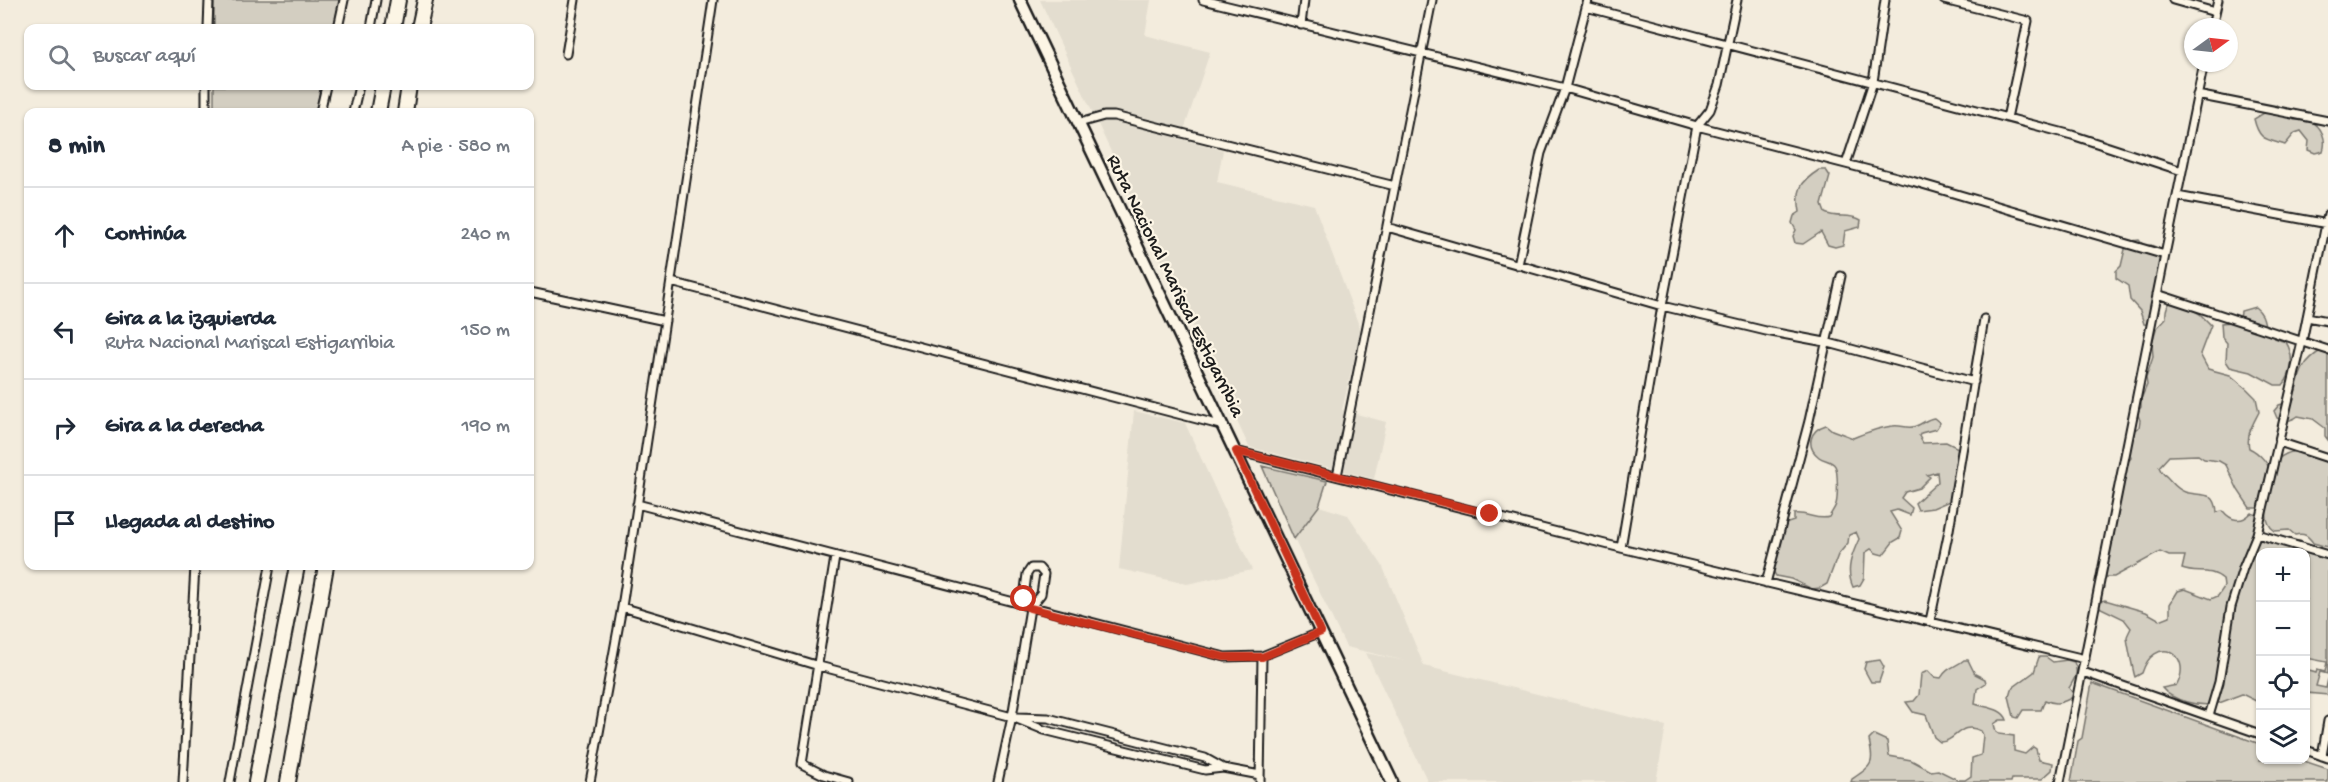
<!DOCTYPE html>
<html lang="es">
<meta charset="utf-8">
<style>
:root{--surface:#fff;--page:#f2f2f3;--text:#1f2937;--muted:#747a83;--line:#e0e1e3}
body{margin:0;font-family:"Gochi Hand",sans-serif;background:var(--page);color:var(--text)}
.controls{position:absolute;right:18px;bottom:18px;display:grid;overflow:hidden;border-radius:12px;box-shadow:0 2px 4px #0004}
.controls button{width:54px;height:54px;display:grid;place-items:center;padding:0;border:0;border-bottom:2px solid var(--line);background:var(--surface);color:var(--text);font:30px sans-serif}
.compass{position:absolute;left:2184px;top:18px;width:54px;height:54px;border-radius:50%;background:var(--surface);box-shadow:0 2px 4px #0004;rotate:75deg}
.stop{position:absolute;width:18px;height:18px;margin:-14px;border:4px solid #c8321e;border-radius:50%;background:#fff}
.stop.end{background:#c8321e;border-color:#fff;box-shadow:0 2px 6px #0008}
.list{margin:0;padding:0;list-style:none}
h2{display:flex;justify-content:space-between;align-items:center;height:78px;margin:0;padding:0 24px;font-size:26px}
h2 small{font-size:20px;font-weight:400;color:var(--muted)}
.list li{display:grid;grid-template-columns:39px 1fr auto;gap:18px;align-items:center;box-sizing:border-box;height:96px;padding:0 24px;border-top:2px solid var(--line)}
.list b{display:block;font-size:22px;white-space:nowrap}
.list p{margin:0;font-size:20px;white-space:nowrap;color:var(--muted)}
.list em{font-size:20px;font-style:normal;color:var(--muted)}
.icon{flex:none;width:33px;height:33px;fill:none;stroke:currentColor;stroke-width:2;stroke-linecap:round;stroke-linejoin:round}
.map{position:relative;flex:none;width:2328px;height:782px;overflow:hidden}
.search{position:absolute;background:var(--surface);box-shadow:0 2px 4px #0004;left:24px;top:24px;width:510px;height:66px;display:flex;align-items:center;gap:15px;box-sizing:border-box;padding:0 21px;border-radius:12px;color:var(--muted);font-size:22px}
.panel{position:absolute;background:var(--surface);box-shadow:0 2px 4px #0004;left:24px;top:108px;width:510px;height:462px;border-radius:12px}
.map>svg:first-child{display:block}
</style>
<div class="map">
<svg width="2328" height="782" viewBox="0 0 2328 782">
<rect width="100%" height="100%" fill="#f3ecdd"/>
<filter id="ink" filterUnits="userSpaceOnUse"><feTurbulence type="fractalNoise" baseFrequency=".0167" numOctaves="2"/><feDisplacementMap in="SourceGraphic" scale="12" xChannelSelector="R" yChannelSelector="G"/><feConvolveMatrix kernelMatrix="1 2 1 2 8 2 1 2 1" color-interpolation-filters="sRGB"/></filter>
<g filter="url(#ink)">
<path fill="#e3ddcf" d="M1040,0h111l-6,35 65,17 -29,87 42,11 -6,32 97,23 47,126 -19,79 44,12 -12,57 -125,-32z
M1134,411l51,12 67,147 -65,14 -68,-15z
M1319,506l29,9 34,50 42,101 242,60 -10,56h-228l-62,-129 40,8 -60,-14 -52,-108z"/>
<path fill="#d3cec1" stroke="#78756e" stroke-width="1.5" d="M238,0h102l-7,28h-119v-27z
M214,86h107l-5,26h-102z
M2277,105l13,8 4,7c5,0 12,-1 16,1 12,5 17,19 13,30l-8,2 -7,-3 1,-9 -8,-10 -6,2 -10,12c-20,-6 -26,-5 -31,-26z
M1819,170h7l4,6 -8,29 3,8c12,6 24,0 36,7l-1,7 -15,4 -2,14 -8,2 -7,-2 -7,-13 -18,12 -8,-1 -2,-7 3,-6 -4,-7 2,-7 6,-4c-4,-22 0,-30 19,-42z
M2139,240l5,6 7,-1 7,3c6,20 -1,27 -4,46 -3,13 9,19 -3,31l-7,-1 -4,-13 -10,-11 -2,-14 -12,-8v-7l5,-5 5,-21 6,-4z
M2174,299l26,15 11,11 -11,29 8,15 22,6 17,14 9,9 3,14c-6,12 -13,22 -10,36 9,4 24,18 21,29 -1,3 -4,6 -5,9 -3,8 -1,15 -8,22h-7l-12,-18 -12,-25 -7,-4 -15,-2 -6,-4 -29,1 -10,11c2,6 4,6 8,10 6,6 9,12 18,15 16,5 30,-3 32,20l6,-1c8,10 19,12 28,2 12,2 9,13 15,21l10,5 24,2 28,16v117l-8,-2 -4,14 10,2 2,-9v16l-22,-2v-23l10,3 1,-3 8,2 2,-10 -21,-4v-106h-46v151l-18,-9c-9,3 -18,8 -27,10 -15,3 -43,-3 -53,-16l15,-3c17,-33 -23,-51 -35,-12l-7,4c-1,-2 -8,-36 -8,-40 0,-1 3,-7 4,-9l-7,-9 -27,-13v-4l8,-2 41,12 14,8 10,-4v-12l8,-13 7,-2 26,10 7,-3 6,-9 -1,-8c-14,-12 -26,-4 -41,-10l3,-13h-16l-9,-4 -46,25h-8l-5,-13v-8l6,-15 6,-50 8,-21 10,-12 -3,-13 5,-14 6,-4 1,-7 -3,-7 4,-6v-8l6,-14 -1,-7 7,-21 -1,-14 4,-14 10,-11c-1,-9 1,-13 8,-19z
M2255,307c18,14 -1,27 31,35 8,13 7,31 -3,43h-8l-24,-13 -21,-5 -4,-6 1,-18 -5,-6 -1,-14 19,-2 1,-10z
M2322,350h6v90l-3,-4v-8l-12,-9 -15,-3c-8,6 -13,5 -21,2l-3,-7 5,-6 14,-4c7,-24 6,-38 29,-51z
M1934,418l6,5 -4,6 -15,4 -2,3 4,7 23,-1 14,7 -1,13 -4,1 4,8 -5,28 -21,9 -15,2 -3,-7 23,-21 -1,-10 -10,3 3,2 -11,11 -14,4 -4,6 11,10 -2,7 -13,-5 -7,2 12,19 -2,7 -7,4 -10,13 -7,-2 -5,-4 -6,4 -1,25 -4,7 -7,2c-8,-17 -1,-33 6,-48l-3,-7 -7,3 -1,8 -10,12 -11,29 -7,4 -8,1 -21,-10 -15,-3c-12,-18 -5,-39 5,-56l7,3 6,-2v-7c12,-2 24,7 35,3 2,-4 6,-9 7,-13 2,-6 2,-34 -1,-38 -3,-6 -11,-5 -16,-9 -14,-11 -9,-27 7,-32l6,5 21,8c12,-5 27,-11 40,-12 7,-1 13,2 19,1 9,-1 13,-8 22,-9z
M2302,450l26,10v87l-15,-4c-5,-8 -9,-10 -18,-8l-6,-5 -14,1c-21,-14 4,-51 1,-70 7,-8 16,-9 26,-11z
M1262,466l65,15 -8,25 -25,33z
M2039,657h7l7,5 14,-2 7,2c5,11 1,16 -5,26l6,8c-11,6 -18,10 -30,4l-4,10h-18l-5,8 -4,-1 -5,-21 2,-7 23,-17z
M1880,660l4,7 -5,15h-8l-7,-13 2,-7z
M1964,660h4l7,14 10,5 1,4 -9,6 -2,15c12,4 28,4 32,16h-7l-6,4 2,8 3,2 15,2v15l11,3 8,-7 3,2 3,11 14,3 -1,7 -10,9h-30l-1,3h-160l1,-3c21,-14 22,-14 17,-39l5,-5 13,6 2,15 22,4 20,11 7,-1 20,10h7l6,-4 1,-18 9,-3 2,-20 -2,-4c-22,-11 -24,11 -41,11l-6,-5 -8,-22 -13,-3 -7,-10 8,-1 5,-6 2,-21 7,-3 6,6 7,1c6,-11 15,-11 23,-18z
M2092,683l168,61v16h41l27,9v13h-257l7,-41 4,-3z"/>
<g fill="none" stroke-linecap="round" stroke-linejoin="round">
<g stroke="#1c1c1c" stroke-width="11">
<path id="street" d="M1203,0l362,88 132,38 215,55 253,74 -105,527
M1944,0l84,21 -21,97
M2173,0l42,12
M1586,7l486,128 110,36
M1301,25l3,-25
M2212,27l6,-27
M208,28l1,-28
M338,28l6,-28
M371,28l5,-28
M566,54l9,-54
M2197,95l131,26
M206,112v-26
M320,112l6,-26
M353,112l6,-26
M1079,123l25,-7h10l281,70
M1846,164l27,-82 12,-82
M2177,196l151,28
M1387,227l275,79 104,25 59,11 149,40
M2165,255l39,-192
M1518,265l23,-112 24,-65 23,-88
M671,282l553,144
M530,292l135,29
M2157,294l171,56
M2307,317l21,4
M2279,442l49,16
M1236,451l385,97 464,111
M1337,476l95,-476
M637,504l588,153 37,-1 59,-24
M2257,534l71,21
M1621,548l41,-242 35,-180 13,-16 9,-25 18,-85
M835,557l-33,207 22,11 25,7
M1766,583l43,-162 32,-145
M622,607l91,-607
M1930,621l19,-91 35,-211
M2083,672l177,62
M2209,716l10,-34 12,-75 12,-39 14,-34 45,-192 26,-128
M1017,717l31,1 157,40 18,10
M2306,750l22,8
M2322,756l6,-35
M183,782l12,-216
M230,782l40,-216
M590,782l32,-175 197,59 193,51 32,13 161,40 18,-2 37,7
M998,782l14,-65 18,-109 11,-14 3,-20 -5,-6h-8l-4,6 -4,31
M1260,782l2,-126"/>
</g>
<g stroke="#1c1c1c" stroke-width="15">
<path id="primary" d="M1020,0l372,782"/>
</g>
<g stroke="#1c1c1c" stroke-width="18">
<path id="highway" d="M393,28l5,-28
M419,28l6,-28
M378,112l5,-26
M405,112l4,-26
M256,782l41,-216
M288,782l38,-216"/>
</g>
<use href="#street" stroke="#fcf5e5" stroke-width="7"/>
<use href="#primary" stroke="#fcf5e5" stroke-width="10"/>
<use href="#highway" stroke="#fcf5e5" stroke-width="14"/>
</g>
</g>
<g fill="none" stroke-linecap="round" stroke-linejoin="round" filter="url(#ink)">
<path stroke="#c8321e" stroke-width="8" d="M1024,599l-1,6 7,3 194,49h38l59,-25 -85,-181 254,63"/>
</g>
<g text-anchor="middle" stroke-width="4.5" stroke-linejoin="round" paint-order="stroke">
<g font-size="20" fill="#1c1c1c" stroke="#fcf5e5">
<text transform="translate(1177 285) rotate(64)" y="7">Ruta Nacional Mariscal Estigarribia</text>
</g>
</g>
</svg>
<div class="controls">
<button>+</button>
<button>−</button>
<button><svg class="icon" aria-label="locate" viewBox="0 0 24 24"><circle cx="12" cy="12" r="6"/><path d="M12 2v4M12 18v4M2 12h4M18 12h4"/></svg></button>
<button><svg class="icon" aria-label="layers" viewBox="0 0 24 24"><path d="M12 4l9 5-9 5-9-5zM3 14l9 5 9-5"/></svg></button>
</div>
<svg class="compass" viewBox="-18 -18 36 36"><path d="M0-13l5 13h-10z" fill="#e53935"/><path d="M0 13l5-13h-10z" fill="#747a83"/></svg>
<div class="stop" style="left:1024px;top:599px"></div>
<div class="stop end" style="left:1490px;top:514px"></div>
<div class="search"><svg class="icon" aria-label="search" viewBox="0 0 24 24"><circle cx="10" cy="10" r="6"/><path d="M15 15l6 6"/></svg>Buscar aquí</div>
<section class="panel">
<h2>8 min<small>A pie · 580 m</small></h2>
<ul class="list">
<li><svg class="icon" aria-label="ahead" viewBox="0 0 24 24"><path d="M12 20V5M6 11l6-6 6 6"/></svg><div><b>Continúa</b></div><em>240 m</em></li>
<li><svg class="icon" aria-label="left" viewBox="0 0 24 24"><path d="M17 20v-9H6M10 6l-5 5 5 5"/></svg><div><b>Gira a la izquierda</b><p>Ruta Nacional Mariscal Estigarribia</p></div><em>150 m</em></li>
<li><svg class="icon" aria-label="right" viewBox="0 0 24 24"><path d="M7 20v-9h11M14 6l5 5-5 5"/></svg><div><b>Gira a la derecha</b></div><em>190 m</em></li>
<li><svg class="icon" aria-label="arrive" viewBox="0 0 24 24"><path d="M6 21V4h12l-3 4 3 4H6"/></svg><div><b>Llegada al destino</b></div></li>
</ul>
</section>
</div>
